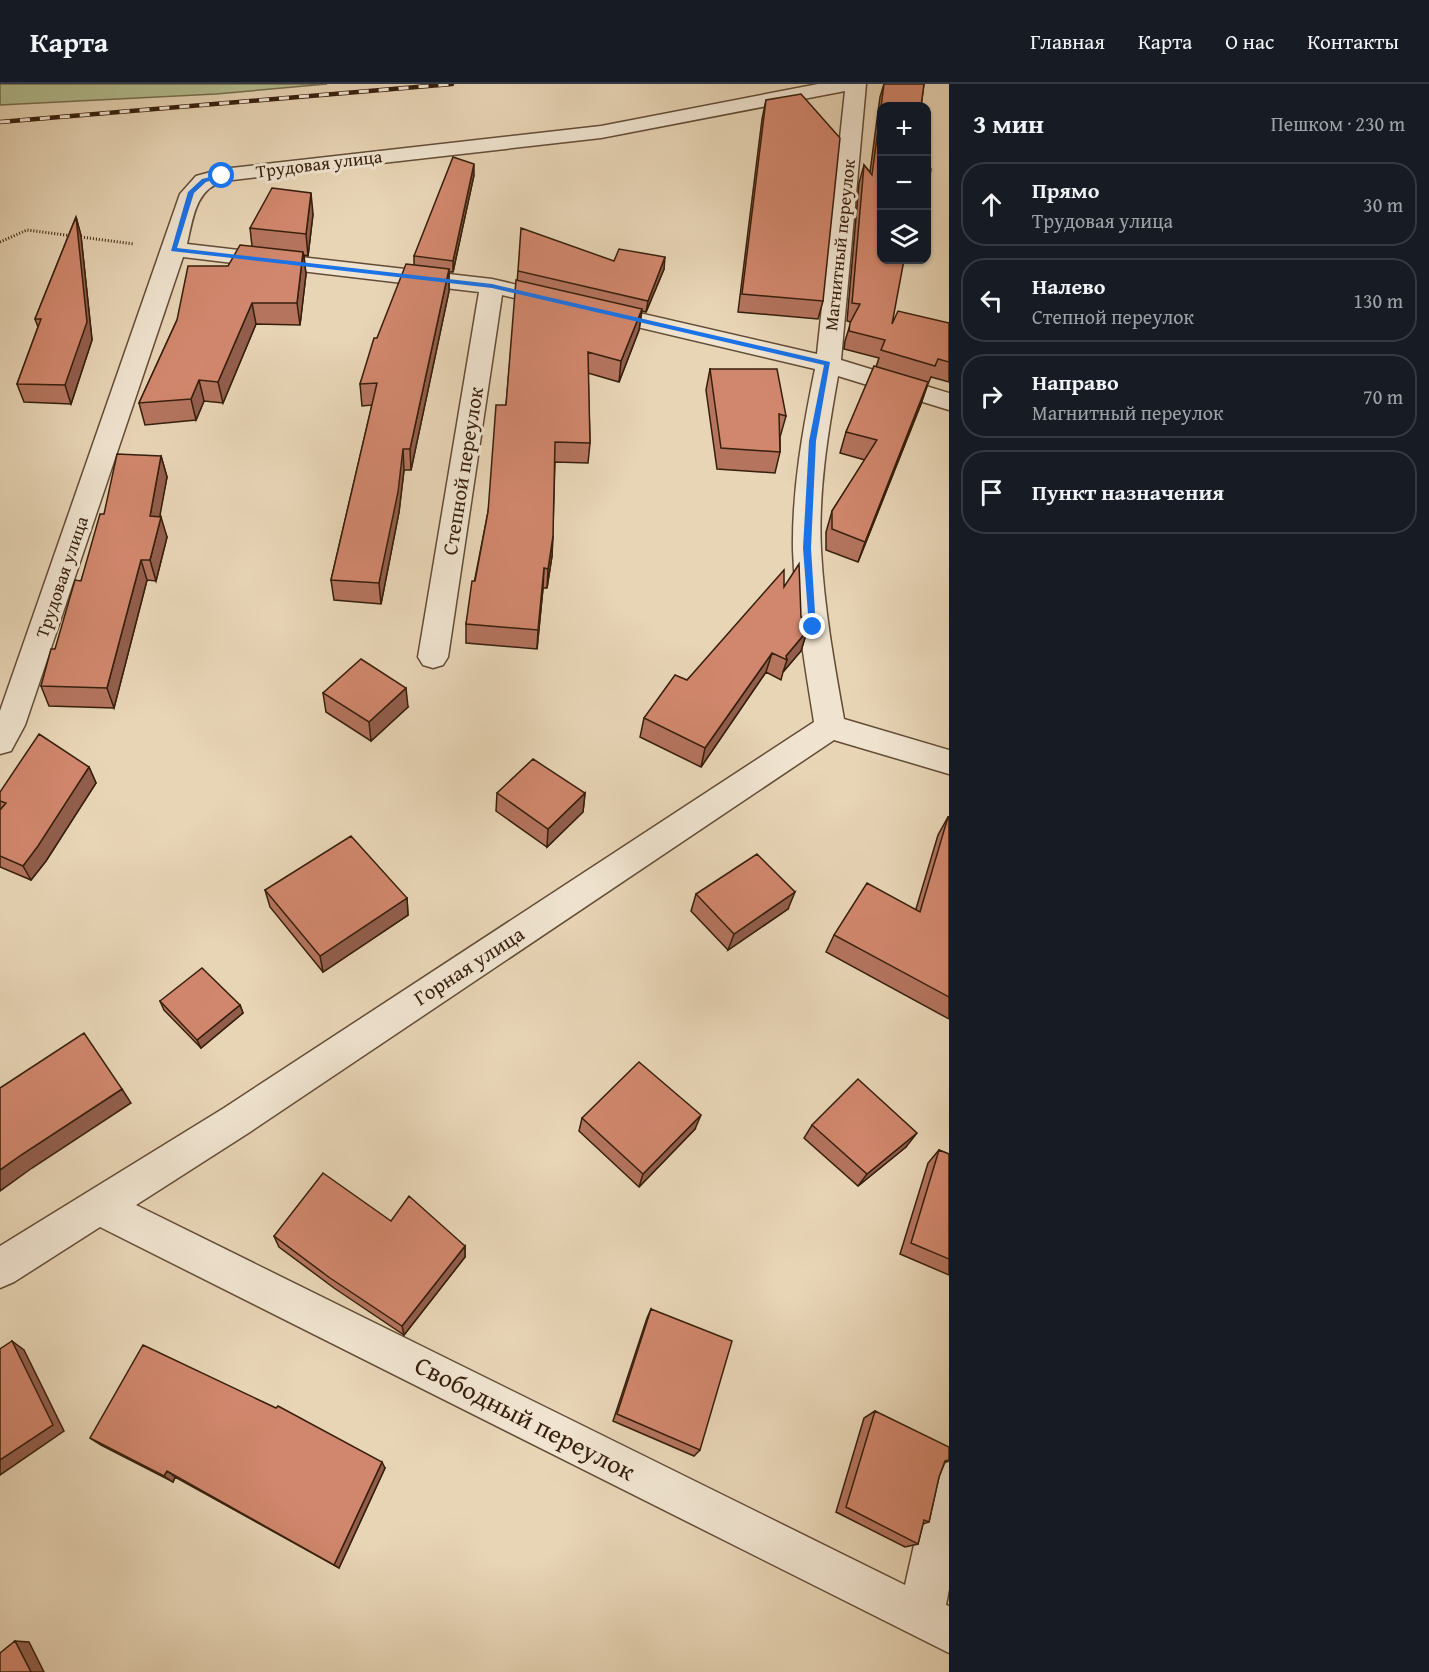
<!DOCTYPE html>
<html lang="ru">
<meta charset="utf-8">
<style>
:root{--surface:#171b24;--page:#242831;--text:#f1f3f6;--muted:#9ea1a6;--line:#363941}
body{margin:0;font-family:"Gentium Book Plus",serif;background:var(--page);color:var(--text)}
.controls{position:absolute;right:18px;top:18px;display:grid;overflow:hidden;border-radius:12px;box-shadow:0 2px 4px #0004}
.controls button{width:54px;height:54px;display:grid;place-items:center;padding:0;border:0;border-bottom:2px solid var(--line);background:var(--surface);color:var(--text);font:30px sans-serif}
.stop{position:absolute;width:18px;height:18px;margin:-14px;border:4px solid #1a73e8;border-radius:50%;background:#fff}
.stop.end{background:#1a73e8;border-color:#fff;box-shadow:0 2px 6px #0008}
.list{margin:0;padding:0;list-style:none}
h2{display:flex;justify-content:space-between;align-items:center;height:78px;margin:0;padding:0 24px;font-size:26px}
h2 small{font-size:20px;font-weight:400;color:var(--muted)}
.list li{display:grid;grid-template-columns:39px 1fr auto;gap:18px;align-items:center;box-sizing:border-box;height:84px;margin:0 12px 12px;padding:0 12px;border:2px solid var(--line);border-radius:24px}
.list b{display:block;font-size:22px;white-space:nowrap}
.list p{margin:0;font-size:20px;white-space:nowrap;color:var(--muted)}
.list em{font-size:20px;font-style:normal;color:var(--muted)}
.icon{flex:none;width:33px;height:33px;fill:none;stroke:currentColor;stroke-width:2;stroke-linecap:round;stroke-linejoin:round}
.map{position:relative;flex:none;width:949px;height:1588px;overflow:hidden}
header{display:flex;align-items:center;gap:36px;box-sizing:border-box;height:84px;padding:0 30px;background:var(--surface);border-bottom:2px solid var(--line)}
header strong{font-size:28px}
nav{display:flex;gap:33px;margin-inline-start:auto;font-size:21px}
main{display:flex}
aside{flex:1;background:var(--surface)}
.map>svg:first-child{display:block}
</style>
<header>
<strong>Карта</strong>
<nav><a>Главная</a><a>Карта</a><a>О нас</a><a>Контакты</a></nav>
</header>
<main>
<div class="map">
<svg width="949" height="1588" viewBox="0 0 949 1588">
<rect width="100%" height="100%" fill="#e8d5b6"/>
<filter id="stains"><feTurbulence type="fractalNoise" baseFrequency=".00333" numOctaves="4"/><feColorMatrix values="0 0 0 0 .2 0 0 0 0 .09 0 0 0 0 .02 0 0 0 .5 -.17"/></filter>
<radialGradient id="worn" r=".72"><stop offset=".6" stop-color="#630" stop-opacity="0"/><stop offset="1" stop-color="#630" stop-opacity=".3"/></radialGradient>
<path fill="#b3be90" stroke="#756e4e" stroke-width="1.5" d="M0,0h327l-111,10 -216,11z"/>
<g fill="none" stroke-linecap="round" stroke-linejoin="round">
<g stroke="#634c36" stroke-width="3">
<path id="street" d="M818,0h48l-25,276 108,33v17l-111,-34c-10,56 -20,116 -17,174 3,57 13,113 23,169l105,31v24l-115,-34 -584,392 -114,73 769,380 23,-102 6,-15 15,-6v127l-3,16 3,1v47l-849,-426 -86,55 -14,6v-42l224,-138 590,-386c-9,-57 -19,-114 -21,-172 -1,-61 10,-122 22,-181l-313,-74 -54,362 -5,8 -10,3 -10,-3 -5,-8 61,-365 -296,-35 -158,468 -14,26 -11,3v-43l180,-517 16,-18 26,-7 379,-43zM845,7l-28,263 -325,-75 -305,-35c6,-25 8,-55 37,-63l377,-43z"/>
</g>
<path stroke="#371f0c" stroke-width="3" stroke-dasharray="1 2" stroke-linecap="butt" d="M0,158l27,-12 107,14"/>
<use href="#street" fill="#f0e4d0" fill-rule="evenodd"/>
<g stroke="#371f0c" stroke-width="4.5">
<path id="rail" d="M0,38l452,-38"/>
</g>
<use href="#rail" stroke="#f0e4d0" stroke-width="3" stroke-dasharray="10" stroke-linecap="butt"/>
</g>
<path fill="#b4745e" stroke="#371f0c" stroke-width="1.5" d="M884,0h40l-32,240 57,-1v59l-18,-5 -3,7 -7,20 -63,158 -32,-12v-18l6,-21 33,-51 -25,-7 6,-21 30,-65 3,-9 -35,-9 1,-8 6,-19 -4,-1 12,-138 5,-18 6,7 10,-75z
M766,16l57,201 -5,18 -80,-7 24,-193z
M474,91l-21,97h-4v19l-38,179h-7l-5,42 -18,92 -47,-4 -3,-20 41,-175 -10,1 -2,-22 17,-46 37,-73v-9z
M313,130l-5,42 -4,-1 2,19 -6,51 -44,-1 -33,79 -19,-2 -8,19 -51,5 -6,-22 38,-83 51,-54 24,-20 -2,-18z
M76,133l5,19 11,104 -21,64 -47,-2 -7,-18 21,-57 -3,-8z
M614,177l50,8 -18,43 -4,-1 -3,19 -20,52 -31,-9 2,70 -2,20 -33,-1 -3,94 -5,32h-4l-6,61 -71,-6v-19l22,-112 18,-107 12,-134z
M710,285l76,47 -6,21v15l-5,21 -58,-4 -11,-79z
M161,372l6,21 -8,40 8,20 -11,44 -9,-1 -33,128 -65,-2 -8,-20 40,-105 23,-67z
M784,503l17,30 6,14 -6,20 -18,21 -2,8 -15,-8 -65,95 -61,-30 4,-19 43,-38z
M323,609l85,14 -37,34 -45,-29z
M89,683l7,16 -50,78 -15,19 -31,-13v-75z
M497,709h88l-2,19 -36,35 -51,-36z
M948,733h1v202l-123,-67 8,-17 82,-26 22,-74z
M265,806l142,8 1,17 -85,57 -53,-65z
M696,810l92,15 -60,41 -37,-39z
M160,917l80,4 3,8 -42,35 -37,-38z
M582,1034l113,11 -56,58 -60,-56z
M812,1041l94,22 -48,39 -54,-48z
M939,1066l10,4v121l-49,-21 28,-91z
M391,1137l74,25v11l-61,78 -70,-47 -55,-41 -5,-11z
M651,1225l49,141 -6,6 -81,-35 34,-103z
M875,1327l74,49 -4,2 -6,15 -10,45 -6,2 -5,20 -13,3 -69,-35 28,-94z
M90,1354l295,30 -46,100 -164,-91 -2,5 -72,-37z"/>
<path fill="#925e4c" stroke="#371f0c" stroke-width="1.5" d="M474,80v11l-21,97v-11z
M311,109l2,21 -5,42 -2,-22z
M76,133l5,19 11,104 -21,64 -6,-19z
M303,168l3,22 -6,51 -3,-22z
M665,173l-1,12 -18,43 2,-11z
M449,185v22l-38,179 -1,-21z
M252,219l4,21 -33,79 -5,-21z
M642,225l-3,21 -20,52 2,-21z
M199,296l5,21 -8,19 -5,-21z
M928,298l-7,22 -63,158 7,-20z
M403,365l1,21 -5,42 -18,92 -2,-21z
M161,372l6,21 -11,60 -6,-21z
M161,433l6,20 -11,44 -6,-21z
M553,452l-1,20 -5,32 1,-19z
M141,476l6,20 -33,128 -7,-20z
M544,484l-1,20 -6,61 1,-19z
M807,547l-6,20 -18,21 4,-12 -1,-4z
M772,569l-6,19 -65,95 4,-19z
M406,604l2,19 -37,34 -2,-19z
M89,683l7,16 -50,78 -15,19 -8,-14z
M585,709l-2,19 -36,35 1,-18z
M795,808l-7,17 -60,41 6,-16z
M407,814l1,17 -85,57 -3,-16z
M240,921l3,8 -42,35 -4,-8z
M122,1005l9,14 -99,65 -32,23v-21l21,-15z
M701,1031l-6,14 -56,58 4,-13z
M917,1049l-11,14 -48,39 9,-12z
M465,1162v11l-61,78 -2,-9z
M12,1257l12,9 40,81 -64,44v-15z
M382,1378l3,6 -46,100 -5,-3z
M167,1387l8,6 -2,5 -9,-6z
M15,1557l14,1 15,30h-13z"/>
<path fill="#d1876d" stroke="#371f0c" stroke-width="1.5" d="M884,0h40l-3,22h-39v154h22l-12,64 6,-13 51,12v39l-11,-3 -3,7 -54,-16 4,-10 -36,-9 1,-8 10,-19 -8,-1 12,-138 8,10z
M801,10l39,44 -17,163 -81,-7 24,-194z
M453,73l21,7 -21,97 -39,-5z
M927,84l4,1 -4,26z
M272,104l39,5 -5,41 -56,-6z
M76,133l11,105 -22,63 -48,-1 24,-65h-6z
M521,144l93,33 5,-12 46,8 -17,44 -130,-30z
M240,161l63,7 -6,51h-45l-34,79 -19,-2 -8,19 -52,4 38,-83 11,-54h40z
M406,180l43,5 -39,180h-7l-5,43 -19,91 -48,-3 46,-197 -17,1 14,-46h3z
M516,196l126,29 -21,52 -33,-9 2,91 -35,-1 -2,94 -5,33 -4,-1 -6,62 -72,-6 6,-43h3l13,-69 8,-107h10z
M874,282l54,16 -63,160 -33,-13v-18l45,-71 -31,-8z
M710,285h67l9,47 -7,-2 1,38 -59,-4z
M117,370l44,2 -11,60 11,1 -11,43h-9l-34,128 -66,-2 10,-37h4l20,-69 6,1 19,-67h4z
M799,480l2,53 4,2 2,12 -21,25 1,4 -15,-7 -67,95 -61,-30 31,-43 12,5 97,-110v17z
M361,575l45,29 -37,34 -46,-29z
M39,650l50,33 -51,79 -15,20 -23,-10v-46l6,-7 -6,-2v-9z
M533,675l52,34 -37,36 -51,-36z
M948,733h1v180l-115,-62 33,-52 53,29z
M351,752l56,62 -87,58 -55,-66z
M757,770l38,38 -61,42 -38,-40z
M202,884l38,37 -43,35 -37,-39z
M84,949l38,56 -101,66 -21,15v-82z
M639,978l62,53 -58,59 -61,-56z
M858,995l59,54 -50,41 -55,-49z
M939,1066l10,4v105l-38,-16z
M323,1089l68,48 18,-25 56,50 -63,80 -72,-48 -56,-42z
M651,1225l81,32 -32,109 -83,-36z
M12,1257l41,84 -53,35v-111z
M143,1261l133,63 2,-2 104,56 -48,103 -167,-94 -3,5 -74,-38z
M875,1327l74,36v13l-4,1 -6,16 -10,45 -5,-2 -6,24 -72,-37z
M15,1557l16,31h-31v-19z"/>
<path fill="#1a73e8" d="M222,90l2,3 -18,5 -12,11 -17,55 315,36 338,78 -14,79 -5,107 5,81 -7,-2 -6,-79 6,-107 15,-76 -332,-77 -321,-37 17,-59 14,-13z"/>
<g text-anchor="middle" stroke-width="6" stroke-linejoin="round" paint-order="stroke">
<g font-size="18" fill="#371f0c" stroke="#f0e4d0">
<text transform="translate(319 80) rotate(-7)" y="6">Трудовая улица</text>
<text transform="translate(840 161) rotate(-84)" y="6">Магнитный переулок</text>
<text transform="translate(62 493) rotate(-71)" y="6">Трудовая улица</text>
</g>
<g font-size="21" fill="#371f0c" stroke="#f0e4d0">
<text transform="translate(463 387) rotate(-81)" y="7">Степной переулок</text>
<text transform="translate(469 882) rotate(-33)" y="7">Горная улица</text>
</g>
<g font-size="26" fill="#371f0c" stroke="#f0e4d0">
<text transform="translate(525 1334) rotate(27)" y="9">Свободный переулок</text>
</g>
</g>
<rect width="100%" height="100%" filter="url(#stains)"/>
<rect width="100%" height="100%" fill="url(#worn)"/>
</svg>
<div class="controls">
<button>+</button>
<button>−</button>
<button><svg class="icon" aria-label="layers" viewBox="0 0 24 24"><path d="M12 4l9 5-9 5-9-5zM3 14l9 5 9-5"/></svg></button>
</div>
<div class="stop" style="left:222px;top:92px"></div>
<div class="stop end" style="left:813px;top:543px"></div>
</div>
<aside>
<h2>3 мин<small>Пешком · 230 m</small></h2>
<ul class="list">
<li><svg class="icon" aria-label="ahead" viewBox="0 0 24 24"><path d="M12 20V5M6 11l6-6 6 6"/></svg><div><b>Прямо</b><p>Трудовая улица</p></div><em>30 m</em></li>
<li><svg class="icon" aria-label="left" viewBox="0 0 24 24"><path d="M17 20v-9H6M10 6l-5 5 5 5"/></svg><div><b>Налево</b><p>Степной переулок</p></div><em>130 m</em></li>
<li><svg class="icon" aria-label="right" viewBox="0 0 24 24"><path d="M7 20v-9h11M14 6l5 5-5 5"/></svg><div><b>Направо</b><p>Магнитный переулок</p></div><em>70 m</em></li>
<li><svg class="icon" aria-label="arrive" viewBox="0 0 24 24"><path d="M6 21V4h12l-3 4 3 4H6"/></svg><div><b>Пункт назначения</b></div></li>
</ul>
</aside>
</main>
